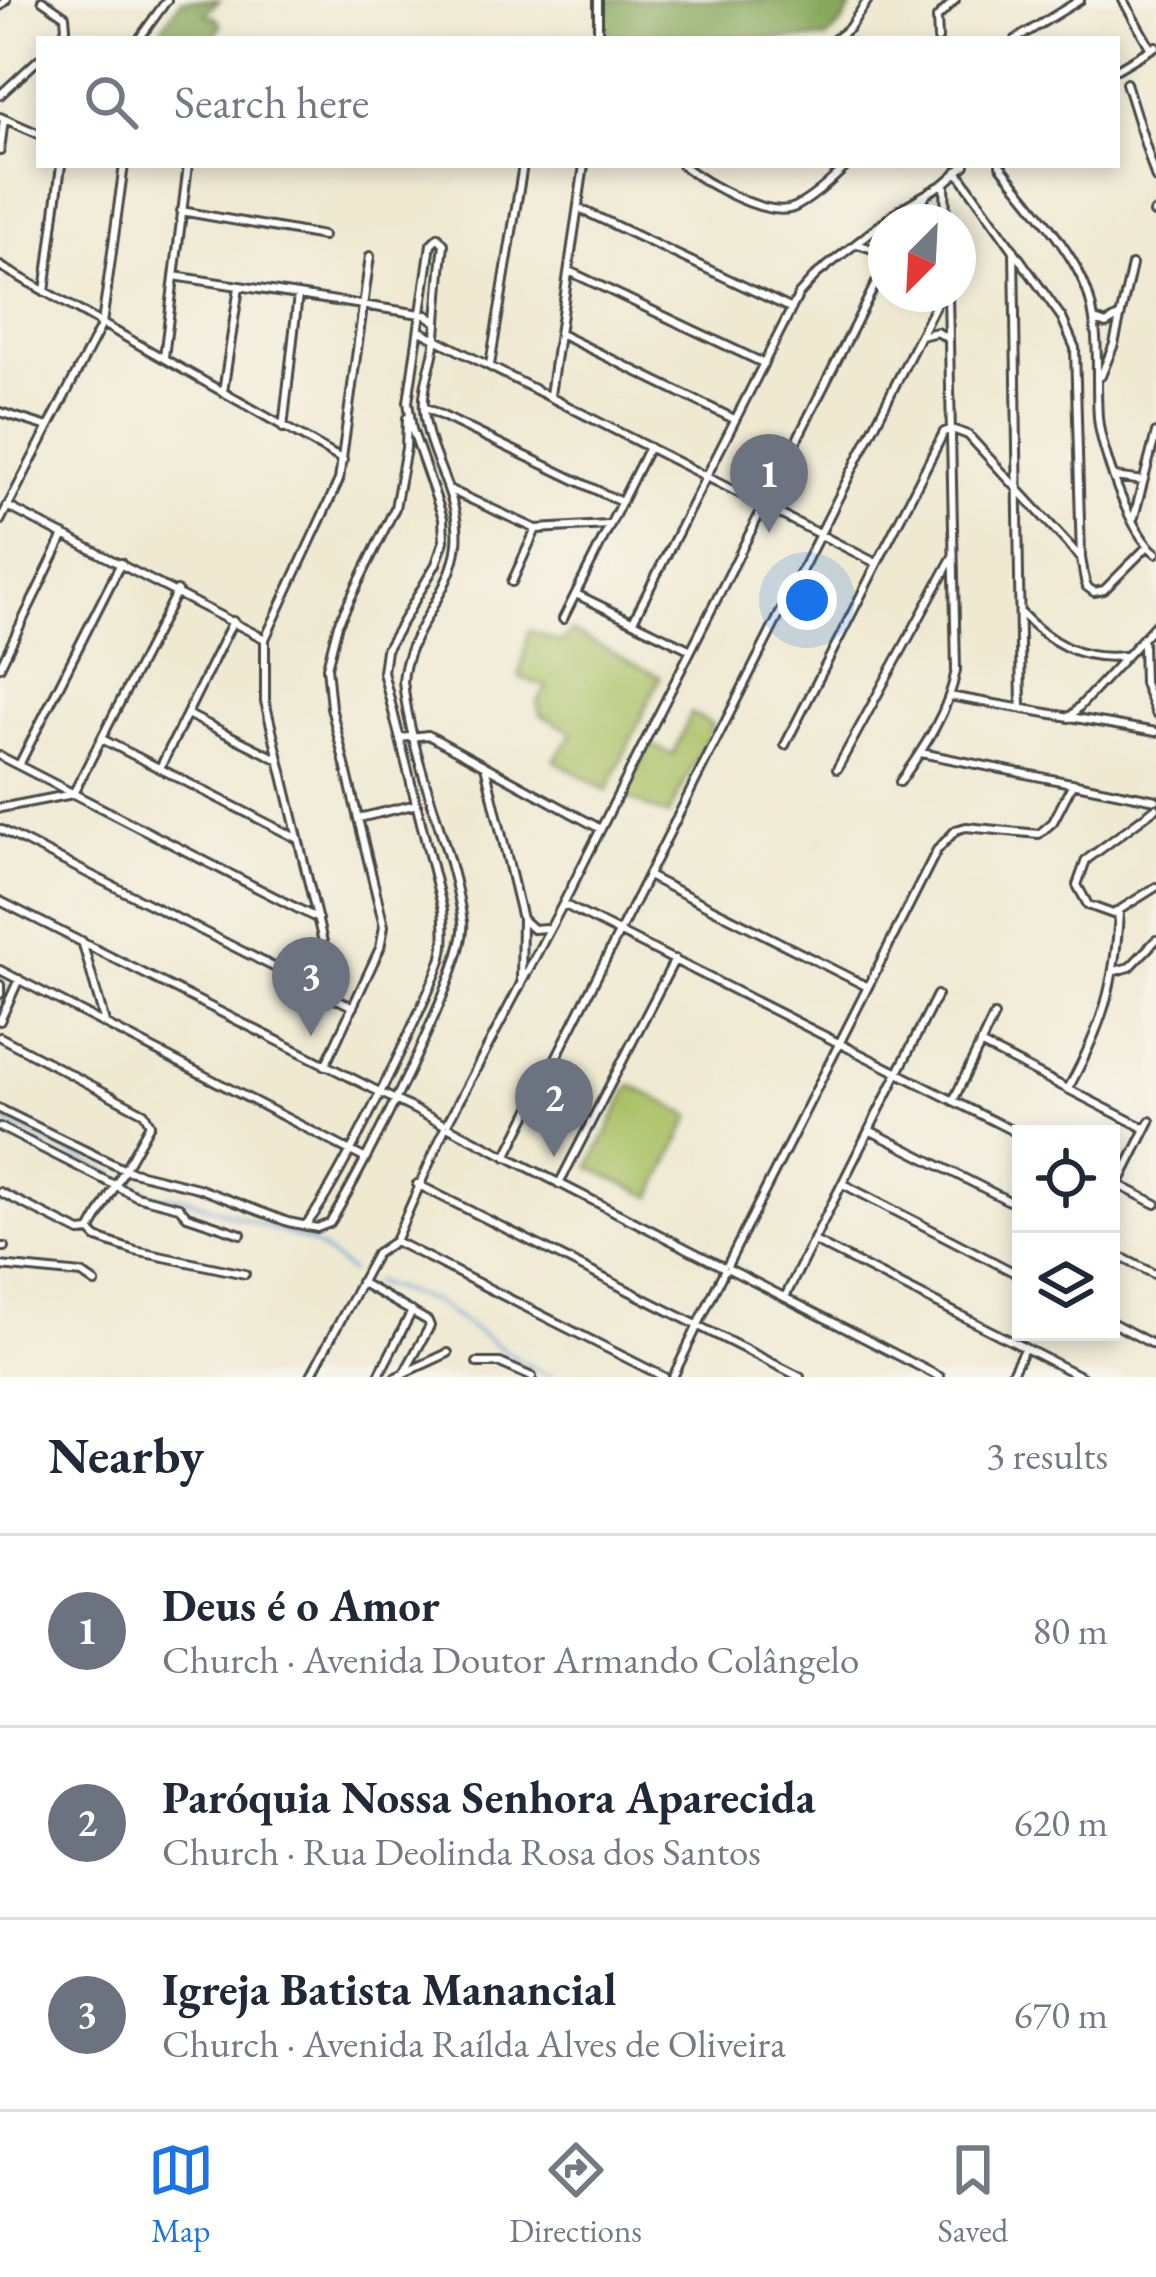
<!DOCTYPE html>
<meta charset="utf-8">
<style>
:root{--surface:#fff;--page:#f2f2f3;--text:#1f2937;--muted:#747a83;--line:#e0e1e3;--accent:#1a73e8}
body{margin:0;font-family:"EB Garamond",serif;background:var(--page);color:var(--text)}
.controls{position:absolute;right:36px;bottom:36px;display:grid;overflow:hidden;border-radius:0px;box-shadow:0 6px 18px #0003}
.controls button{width:108px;height:108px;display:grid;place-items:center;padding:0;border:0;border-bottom:3px solid var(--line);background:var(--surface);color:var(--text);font:60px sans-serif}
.compass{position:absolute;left:868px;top:204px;width:108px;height:108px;border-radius:50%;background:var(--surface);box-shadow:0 6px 18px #0003;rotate:204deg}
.you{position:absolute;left:807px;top:600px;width:42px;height:42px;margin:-30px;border:9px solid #fff;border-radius:50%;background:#1a73e8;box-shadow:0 0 0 18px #1a73e833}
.badge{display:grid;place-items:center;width:78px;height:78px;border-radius:50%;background:var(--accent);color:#fff;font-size:39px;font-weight:700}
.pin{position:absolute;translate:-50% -99px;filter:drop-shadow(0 3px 6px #0008)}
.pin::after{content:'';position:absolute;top:63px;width:42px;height:36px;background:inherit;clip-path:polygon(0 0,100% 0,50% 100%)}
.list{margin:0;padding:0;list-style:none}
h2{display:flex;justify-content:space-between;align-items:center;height:156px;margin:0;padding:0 48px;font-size:51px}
h2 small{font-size:39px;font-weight:400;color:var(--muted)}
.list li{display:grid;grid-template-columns:78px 1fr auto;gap:36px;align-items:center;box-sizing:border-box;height:192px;padding:0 48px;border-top:3px solid var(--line)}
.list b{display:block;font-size:45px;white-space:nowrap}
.list p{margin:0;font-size:39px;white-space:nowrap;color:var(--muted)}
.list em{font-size:39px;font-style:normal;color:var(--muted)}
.icon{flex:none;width:66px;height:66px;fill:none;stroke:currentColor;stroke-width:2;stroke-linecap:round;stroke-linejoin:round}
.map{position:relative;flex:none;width:1156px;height:1377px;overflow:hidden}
.search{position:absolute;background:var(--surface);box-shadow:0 6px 18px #0003;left:36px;right:36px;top:36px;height:132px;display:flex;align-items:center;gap:30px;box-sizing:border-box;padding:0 42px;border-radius:0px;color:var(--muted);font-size:45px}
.sheet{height:732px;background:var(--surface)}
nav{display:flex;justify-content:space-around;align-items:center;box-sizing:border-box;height:168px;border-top:3px solid var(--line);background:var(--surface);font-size:33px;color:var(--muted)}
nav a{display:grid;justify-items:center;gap:6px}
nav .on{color:var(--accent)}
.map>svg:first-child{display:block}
</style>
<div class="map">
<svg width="1156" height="1377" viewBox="0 0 1156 1377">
<rect width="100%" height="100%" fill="#f7f3e8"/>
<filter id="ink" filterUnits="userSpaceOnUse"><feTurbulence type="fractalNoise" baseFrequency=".00833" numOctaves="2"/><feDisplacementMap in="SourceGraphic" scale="24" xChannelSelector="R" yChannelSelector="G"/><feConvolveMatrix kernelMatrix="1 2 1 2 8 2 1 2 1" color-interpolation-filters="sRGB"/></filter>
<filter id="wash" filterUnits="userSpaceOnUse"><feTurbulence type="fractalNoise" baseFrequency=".004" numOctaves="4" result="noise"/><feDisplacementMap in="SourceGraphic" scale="48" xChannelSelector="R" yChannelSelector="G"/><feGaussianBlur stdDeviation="2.7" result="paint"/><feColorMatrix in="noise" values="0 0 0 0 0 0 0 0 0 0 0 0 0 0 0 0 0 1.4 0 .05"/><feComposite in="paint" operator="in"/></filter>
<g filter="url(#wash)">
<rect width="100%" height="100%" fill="#efe9d2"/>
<path fill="#aac166" stroke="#6a7648" stroke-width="3" d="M529,630l32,13 10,-12 89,46 -53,114 -53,-31 19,-27 -33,-19 -3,-12 10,-15 -28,-10z
M691,713l22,12 -45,91 -45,-20 27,-52 23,11z
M631,1085l60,31 -39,81 -63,-30z"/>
<path fill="#87a75b" stroke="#596943" stroke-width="3" d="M181,0h39l-15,14 11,3 5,8 -7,14h-60z
M608,0h247l-13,24 -16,15h-214l-10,-12z"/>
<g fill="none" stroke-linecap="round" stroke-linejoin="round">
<path stroke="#67a4d9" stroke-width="3" d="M0,980l7,10 -7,15
M0,1119l115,56
M132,1183l22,13 31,2 128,45 38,29
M373,1282l61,20 87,60 31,15"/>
</g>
</g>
<g filter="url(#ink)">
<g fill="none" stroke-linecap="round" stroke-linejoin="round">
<g stroke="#484844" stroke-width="12">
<path id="minor" d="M42,0l23,16 1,12 -6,11
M1123,0l28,49
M0,6l6,-6
M139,39l28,-39
M598,39v-39
M835,39l14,-11 19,-28
M938,39l-1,-21 18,-18
M1016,39l64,-39
M1117,69l39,-23
M1126,83l30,96
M0,95l39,-36
M0,117l39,17
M0,151l4,-32
M682,165c22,17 86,55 113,42 20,-10 37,-28 53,-42
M1000,165c28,36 76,88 89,132 12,41 6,79 9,120 2,31 33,119 58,136
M957,171l105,147 13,30 6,210 5,28 8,6 10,-2 43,-43
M945,183l1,39
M578,208l212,100
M181,211l142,25
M1154,213l2,-1
M912,220l16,2
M908,222l18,-27
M857,244l19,6 9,15
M1014,250l7,458
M0,266l343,194
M571,272l192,91
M174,276l253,39 8,6
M45,292l16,-127
M1095,320l11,4 14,-8
M420,331l456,232
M562,335l172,84
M925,335l12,-3 12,7
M164,357l24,-192
M490,365l33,-200
M1101,376l13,-32 18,-79
M223,392l16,-105
M550,395l34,-230
M424,407l197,95
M0,412l48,15
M283,428l15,-133
M1115,477l28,4
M448,489l88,40 72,-4
M7,506l258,133
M1134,517l22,-84
M0,521l102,-197 22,-159
M512,582l24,-53
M576,594l115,56
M1020,612c29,30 60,49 104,44
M563,619l86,-172
M633,621l166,-327 17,-19 84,-66 45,-26 20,-18
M1143,643l1,40 12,30
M0,667l64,-132
M949,696l207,36
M187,714l90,45
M1069,718l87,-94
M400,738l28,-3 171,93
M102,739l194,99
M785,745l159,-313 8,-3 16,6 113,123
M921,753l235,47
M0,756l318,163
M19,765l102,-202
M485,766l37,153 -1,61
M160,768l73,-147
M837,769l116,-213
M900,782c24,-34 49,-71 56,-112l-8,-376
M0,808l73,-14 104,-203
M1156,808l-70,52 -9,25 11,20 25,9 43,-27
M359,818l58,-14
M0,829l353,178
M648,876l220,111
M0,901l443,223
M563,904l458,231
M522,919l11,10 13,-1
M82,941l23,82
M0,970l364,188
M1115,971l15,-4 26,-27
M0,985v9
M337,1000l-72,-299v-62l74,-159 31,-224
M0,1021l19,-42
M0,1037l144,76 6,11 -60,107 -10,1 -80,-40
M980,1044l166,85
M325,1066l55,-118 4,-22 -53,-219 -4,-40 11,-43 57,-116 11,-60 1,-30
M1068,1089c35,-65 47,-103 51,-177
M953,1101l41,-85
M0,1109l125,61 73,18 90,34 29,6 13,-5c28,-45 139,-259 133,-301 -12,-81 -52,-159 -60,-241 4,-51 49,-87 54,-137 5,-47 -30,-88 -33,-134 -2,-26 10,-49 12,-73 2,-31 4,-62 8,-93l-6,-7
M448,1122l115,-218 323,-641
M0,1127l136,69 43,11 8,9 54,18
M449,1127l274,140
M869,1130l152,77
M506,1157l435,-863
M1111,1181l45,23
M417,1184l383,193
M559,1184l116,-225
M843,1184l178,92
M1118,1185l32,-64
M305,1225c21,-16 128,-235 137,-268 4,-16 3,-31 1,-47l-60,-238 3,-22 50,-86 8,-23 -1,-23 -31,-89 -4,-27 23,-158 7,-7
M90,1231l7,7 38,13 110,23
M395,1241l269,136
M814,1241l268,136
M0,1247h5
M1111,1252l45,23
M728,1264l209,-414 19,-20 10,-3 73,7 14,-12 20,-39
M0,1266l82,8 13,9
M729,1269l211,108
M360,1282l68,39 2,5 -27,49
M785,1297l152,-302
M1111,1322l45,24
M477,1363h23l32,14
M310,1377l66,-123 19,-13 50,-113
M378,1377l34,-66
M396,1377l52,-24
M673,1377l51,-106
M1010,1377l14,-28"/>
</g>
<use href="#minor" stroke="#fff" stroke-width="6"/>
</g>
</g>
</svg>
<div class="controls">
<button><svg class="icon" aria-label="locate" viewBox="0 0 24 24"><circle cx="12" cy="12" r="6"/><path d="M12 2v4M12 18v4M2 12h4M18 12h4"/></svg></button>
<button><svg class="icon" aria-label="layers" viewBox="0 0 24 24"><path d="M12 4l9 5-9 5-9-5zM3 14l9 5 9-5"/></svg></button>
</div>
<svg class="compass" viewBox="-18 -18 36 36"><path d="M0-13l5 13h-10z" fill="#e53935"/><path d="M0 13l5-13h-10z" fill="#747a83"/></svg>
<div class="you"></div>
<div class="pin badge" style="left:769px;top:533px;background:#6b7280">1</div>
<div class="pin badge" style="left:554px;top:1157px;background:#6b7280">2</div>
<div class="pin badge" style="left:311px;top:1036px;background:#6b7280">3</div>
<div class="search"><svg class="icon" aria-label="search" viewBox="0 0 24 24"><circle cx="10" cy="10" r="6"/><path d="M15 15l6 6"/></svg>Search here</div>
</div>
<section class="sheet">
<h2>Nearby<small>3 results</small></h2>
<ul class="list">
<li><span class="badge" style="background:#6b7280">1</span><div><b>Deus é o Amor</b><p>Church · Avenida Doutor Armando Colângelo</p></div><em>80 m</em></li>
<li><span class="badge" style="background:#6b7280">2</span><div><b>Paróquia Nossa Senhora Aparecida</b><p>Church · Rua Deolinda Rosa dos Santos</p></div><em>620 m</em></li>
<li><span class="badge" style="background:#6b7280">3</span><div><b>Igreja Batista Manancial</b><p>Church · Avenida Raílda Alves de Oliveira</p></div><em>670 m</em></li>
</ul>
</section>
<nav>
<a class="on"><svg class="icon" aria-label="map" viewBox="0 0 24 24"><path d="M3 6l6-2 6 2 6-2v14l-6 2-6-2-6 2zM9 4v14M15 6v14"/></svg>Map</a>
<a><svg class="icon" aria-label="directions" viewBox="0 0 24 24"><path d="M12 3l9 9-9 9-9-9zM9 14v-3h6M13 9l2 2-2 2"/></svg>Directions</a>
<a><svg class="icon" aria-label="saved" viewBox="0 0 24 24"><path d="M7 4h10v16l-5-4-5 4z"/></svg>Saved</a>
</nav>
